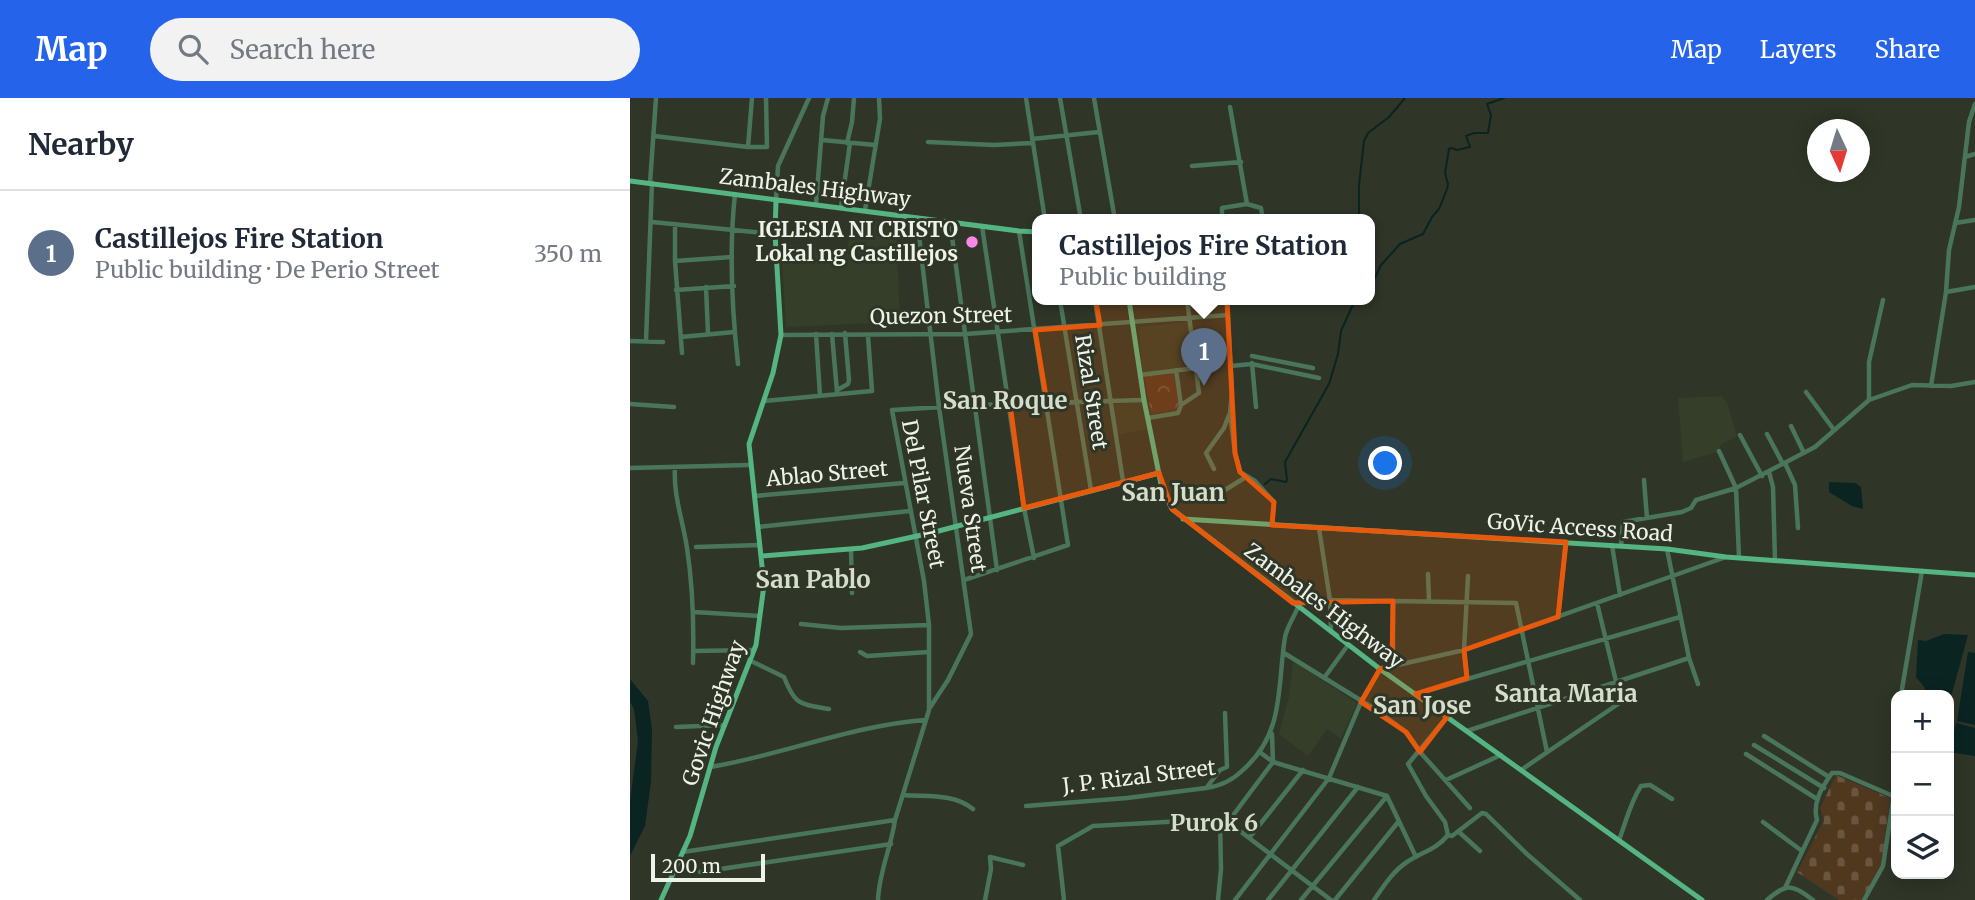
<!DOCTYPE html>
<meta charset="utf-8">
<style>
:root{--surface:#fff;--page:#f2f2f3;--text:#1f2937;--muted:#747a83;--line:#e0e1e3;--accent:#2563eb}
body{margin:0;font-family:Merriweather,serif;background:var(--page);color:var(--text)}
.controls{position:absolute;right:21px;bottom:21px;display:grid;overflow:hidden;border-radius:14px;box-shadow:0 4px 18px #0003}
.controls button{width:63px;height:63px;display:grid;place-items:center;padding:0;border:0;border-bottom:2px solid var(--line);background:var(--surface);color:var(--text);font:35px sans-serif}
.compass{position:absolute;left:1177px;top:21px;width:63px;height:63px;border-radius:50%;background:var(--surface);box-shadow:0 4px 18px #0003;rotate:176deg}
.scale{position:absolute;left:21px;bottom:18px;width:114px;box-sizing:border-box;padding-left:7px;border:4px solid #eef3e9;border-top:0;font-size:19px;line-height:24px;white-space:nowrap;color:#eef3e9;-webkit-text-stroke:5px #2f3627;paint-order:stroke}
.you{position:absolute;left:756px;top:366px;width:24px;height:24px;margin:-18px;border:5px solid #fff;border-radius:50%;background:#1a73e8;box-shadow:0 0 0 10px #1a73e833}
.badge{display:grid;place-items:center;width:46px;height:46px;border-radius:50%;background:var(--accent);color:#fff;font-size:23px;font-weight:700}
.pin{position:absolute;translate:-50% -58px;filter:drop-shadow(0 2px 4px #0008)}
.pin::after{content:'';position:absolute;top:37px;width:24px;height:21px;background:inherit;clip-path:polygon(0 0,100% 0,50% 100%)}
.popup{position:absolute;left:402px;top:116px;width:343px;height:91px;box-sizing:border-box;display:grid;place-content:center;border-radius:14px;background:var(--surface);filter:drop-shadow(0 2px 5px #0005);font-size:23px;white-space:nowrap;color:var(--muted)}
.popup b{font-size:26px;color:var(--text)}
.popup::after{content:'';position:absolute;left:50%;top:100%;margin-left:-14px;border:14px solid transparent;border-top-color:var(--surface)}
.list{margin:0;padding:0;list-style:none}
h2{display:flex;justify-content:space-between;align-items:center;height:91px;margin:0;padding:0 28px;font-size:30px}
h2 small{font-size:23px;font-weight:400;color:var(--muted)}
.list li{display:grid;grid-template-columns:46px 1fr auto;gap:21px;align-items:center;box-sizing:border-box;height:126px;padding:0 28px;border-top:2px solid var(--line)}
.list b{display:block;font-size:26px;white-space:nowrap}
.list p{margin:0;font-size:23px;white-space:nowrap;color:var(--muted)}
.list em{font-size:23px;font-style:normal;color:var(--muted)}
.icon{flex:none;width:38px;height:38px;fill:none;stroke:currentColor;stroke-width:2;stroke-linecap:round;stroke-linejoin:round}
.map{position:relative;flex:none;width:1345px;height:802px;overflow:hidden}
header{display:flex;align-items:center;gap:42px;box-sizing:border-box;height:98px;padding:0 35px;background:var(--accent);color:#fff}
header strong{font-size:33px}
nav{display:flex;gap:38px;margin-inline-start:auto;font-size:24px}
.search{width:490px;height:63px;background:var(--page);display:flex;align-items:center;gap:18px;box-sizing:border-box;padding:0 24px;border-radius:38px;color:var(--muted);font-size:26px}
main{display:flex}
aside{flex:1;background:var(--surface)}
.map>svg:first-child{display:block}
</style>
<header>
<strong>Map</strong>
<div class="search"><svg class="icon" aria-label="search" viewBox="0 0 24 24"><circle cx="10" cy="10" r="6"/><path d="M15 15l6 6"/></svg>Search here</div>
<nav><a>Map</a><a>Layers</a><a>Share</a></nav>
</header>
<main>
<aside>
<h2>Nearby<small></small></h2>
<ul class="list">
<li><span class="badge" style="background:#5c6f8a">1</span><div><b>Castillejos Fire Station</b><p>Public building · De Perio Street</p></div><em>350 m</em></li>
</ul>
</aside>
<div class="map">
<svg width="1345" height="802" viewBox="0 0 1345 802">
<defs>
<pattern id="cemetery-stones" width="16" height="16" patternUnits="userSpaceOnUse" patternTransform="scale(1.75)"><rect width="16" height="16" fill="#50381f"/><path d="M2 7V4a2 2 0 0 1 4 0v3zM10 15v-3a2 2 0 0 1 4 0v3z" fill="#6a5540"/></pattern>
<pattern id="park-crowns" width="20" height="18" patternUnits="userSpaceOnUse" patternTransform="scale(1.75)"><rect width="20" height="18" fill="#50381f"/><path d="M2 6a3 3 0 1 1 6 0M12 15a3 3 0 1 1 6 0" fill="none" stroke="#6a5540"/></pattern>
</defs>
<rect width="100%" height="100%" fill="#2f3627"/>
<path fill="#343e28" d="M223,119l43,7 4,98 -114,5 -5,-83 66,7z
M559,224l5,44 -52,7 -3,-46z
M1092,298l6,9 9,31 -15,8 -5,8 -34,10 -5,-64z
M512,304l5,27 -29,6 -4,-31z
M663,563l64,42 -16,36 -14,-10 -19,27 -29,-22 10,-38z"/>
<path fill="url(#cemetery-stones)" d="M1206,677l54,23 -8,70 -21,32h-22l-42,-28 27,-52 -4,-12z"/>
<path fill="url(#park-crowns)" d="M543,273l6,33 -4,6 -24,4 -7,-39z"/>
<path fill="#0a2422" d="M1199,384l26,1 6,4 2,22 -11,-3 -23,-14z
M1314,536l24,1 -19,69v-9h-26l2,-7 -9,-11 2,-37 8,1z
M1338,554l7,1v72l-18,-4z
M0,581l18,22 4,28 -1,53 -6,44 -15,30v-55l8,-60 -4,-32 -4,-7z
M1326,625l19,5v28l-26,-4z"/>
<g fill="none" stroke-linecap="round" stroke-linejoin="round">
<path stroke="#0a2422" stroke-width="2" d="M729,122v-35l5,-44 4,-8 21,-16 16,-19
M740,190l11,-23 19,-21 23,-10 9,-17 7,-8 8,-20 1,-5 -3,-11 4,-24 2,-1 6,2 13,-3 -4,-11 8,-3h14l3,-18 -4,-11 17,-6
M635,386l6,-5 15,3 1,-2 -2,-18 44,-78 9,-30 3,-23 14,-31"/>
<path stroke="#49755c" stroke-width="4.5" d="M396,0l19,122
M430,0l21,122
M464,0l21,122
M600,9l17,97 14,4 2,12
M24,38l94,11h19l-1,-49
M402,41l67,-7
M192,42l53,5
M298,44l66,3 39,-2
M217,45l5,-21 2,-24
M118,49l4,-49
M1335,59l10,-3
M562,68l49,-4
M20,85l6,-85
M105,96c-6,54 -3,116 3,170
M146,102l2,-34 31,-68
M186,106l7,-88 5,-18
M211,109l9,-64
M235,112l15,-91 -1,-21
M287,120l22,189 32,227 -23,46 -19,29
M592,122v-12l25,-4
M22,124l123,12
M320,124l47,348
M1325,125l20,-3
M45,126v37l7,92
M352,128l42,282 10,50
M45,163l57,-4
M76,189l2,47
M46,192l58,-4
M1316,194l29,-5
M430,202l31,190
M465,202l28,181
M597,202l5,93 -2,20 5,40 5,19 15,9 19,21 -2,23
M186,236l4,62
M202,236l5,58
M151,237l184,-1 263,-19
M51,239l53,-5
M0,243l33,1
M16,243l6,-158
M622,258l61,12
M622,265l4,44
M600,268l22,-2 67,14
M510,277l56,-7
M1301,288l15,-94 3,-42 10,-43 10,-85 6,-18
M207,292l11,-6 1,-4 -4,-47
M1176,294l28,38
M1239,302v-38l14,-62
M134,303l108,-10 -4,-55
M0,306l44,3
M551,307l18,-12 -12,-93
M518,320l30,-5 3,-8 -5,-35
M1161,328l13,27
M1137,336l16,30
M1110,337l22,41
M1089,353l17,37 3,69
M1155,365l10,22 3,43
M45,369c-2,28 8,54 12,81 6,39 7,76 6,115
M0,370l119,-3
M584,371l-8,-16 18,-25 5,-13
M1139,374l4,15 2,74
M1014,382l3,38
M595,392l21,-13
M124,398l150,-13
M128,429l152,-16
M689,430l11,72 1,32
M982,447l8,50
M991,448l2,-24 59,-10 9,-4 5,-8 40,-12 79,-41 54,-47 43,-15 39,1 24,-4
M66,449l64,-2
M221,451l1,44
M1037,451l22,109 9,26
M798,476l1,28
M334,482l104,-35 -49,-314
M763,503v64
M665,505l35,-3 186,3 31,149
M64,514l66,4
M928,519l8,-75
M171,526l40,4 88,-3
M63,553l61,-1
M230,554l7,4 62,-4
M654,555l94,58 28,21 14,20 50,56
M121,563l33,16c11,28 15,27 45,32
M694,580l24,-33
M837,580l-3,-28 4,-74
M786,596l264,-77
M1271,597l21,-124
M46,629l49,-2
M837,633l222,-73
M642,636l1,28
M1134,638l65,41
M1124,647l70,43
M631,655l12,9
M1116,656l71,45
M80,669c73,-12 143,-42 216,-47
M891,672l100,-68 -24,-99
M816,682l55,-25
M577,689l13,-17 7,-3 -2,-54
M273,697c23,2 51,-2 70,14
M396,708l101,-8 79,-10c16,-2 27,-8 38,-19 41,-37 33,-82 41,-132 2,-10 9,-20 13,-30
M598,724l45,-60 114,34 29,61
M1133,724l39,29
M829,734l21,19
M818,737l4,1 30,-23 4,1 42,41 52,45
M619,740l54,-68
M989,742c7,-18 11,-37 22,-54l9,-1 22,14
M53,754l212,-32 34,-110v-85l-5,-44 -32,-171 83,-5 169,-5
M70,774l191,-28
M1155,790l32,-68c-5,-17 5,-33 15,-47h8l53,23
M248,802c1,-28 13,-52 17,-80
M355,802l6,-31 -1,-12 33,8
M434,802l-6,-54 35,-20 127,-7 8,3 103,78
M588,802l3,-31 -1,-50
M605,802l94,-122 32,-76 19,-33 84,-19 262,-93
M638,802l90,-113
M671,802l86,-104
M705,802l64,-79
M744,802c9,-13 19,-29 33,-38 15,-10 30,-13 41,-27l-3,-13 -19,-26 -18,-32 39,-47
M1137,802c20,-17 25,-16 46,0
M1234,802l19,-34 10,-65 3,-57"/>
<path stroke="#54b583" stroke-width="5" d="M0,83l389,50 19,1
M499,202l15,100 18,89 10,20 208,160 322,231
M553,421l484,30 59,8 249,18
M131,458l101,-8 69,-15 228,-60
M31,802l29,-64 26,-89 40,-102 8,-60 -15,-141 24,-71 8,-38 -6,-101 1,-34"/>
</g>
<path fill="#e8590c" fill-opacity="0.2" stroke="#e8590c" stroke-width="5" stroke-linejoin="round" d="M593,127l12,228 5,19 34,30 -2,23 294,17 -8,75 -94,33 3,28 -51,16 31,23 -27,35 -14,-20 -45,-30 19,-33 12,-4 1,-64 -100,2 -121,-94 -13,-36 -135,35 -14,-104 37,-1 -12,-73 65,-5 -16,-92 36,10 -3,-13z"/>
<circle fill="#fb87e6" stroke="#2f3627" stroke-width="2.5" cx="342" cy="144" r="7"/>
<g text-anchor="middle" stroke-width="6" stroke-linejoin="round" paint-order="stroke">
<g font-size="21" fill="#eef3e9" stroke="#2f3627">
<text transform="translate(185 90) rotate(7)" y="7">Zambales Highway</text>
<text transform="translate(311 218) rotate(-1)" y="7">Quezon Street</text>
<text transform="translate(461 294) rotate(81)" y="7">Rizal Street</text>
<text transform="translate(197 376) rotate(-5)" y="7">Ablao Street</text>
<text transform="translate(293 396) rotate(79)" y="7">Del Pilar Street</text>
<text transform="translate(340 411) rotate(82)" y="7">Nueva Street</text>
<text transform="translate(950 430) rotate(4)" y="7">GoVic Access Road</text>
<text transform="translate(694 508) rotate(37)" y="7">Zambales Highway</text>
<text transform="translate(84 615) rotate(-71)" y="7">Govic Highway</text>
<text transform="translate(509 679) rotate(-7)" y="7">J. P. Rizal Street</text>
</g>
<g font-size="21" font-weight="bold" fill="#eef3e9" stroke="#2f3627" text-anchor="end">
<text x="328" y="139">IGLESIA NI CRISTO<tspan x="328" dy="24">Lokal ng Castillejos</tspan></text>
</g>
<g font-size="23" font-weight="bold" fill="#d5decb" stroke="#2f3627">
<text x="584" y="733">Purok 6</text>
</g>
<g font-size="24" font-weight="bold" fill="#d5decb" stroke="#2f3627">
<text x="375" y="311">San Roque</text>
<text x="543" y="403">San Juan</text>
<text x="183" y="490">San Pablo</text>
<text x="936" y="604">Santa Maria</text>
<text x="792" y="616">San Jose</text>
</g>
</g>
</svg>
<div class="controls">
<button>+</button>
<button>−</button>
<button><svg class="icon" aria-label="layers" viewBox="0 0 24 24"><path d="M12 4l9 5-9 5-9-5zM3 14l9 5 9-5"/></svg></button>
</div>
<svg class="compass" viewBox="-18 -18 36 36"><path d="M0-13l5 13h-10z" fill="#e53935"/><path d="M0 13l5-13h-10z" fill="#747a83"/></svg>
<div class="scale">200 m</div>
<div class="you"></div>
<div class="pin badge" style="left:574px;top:288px;background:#5c6f8a">1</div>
<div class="popup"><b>Castillejos Fire Station</b>Public building</div>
</div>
</main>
